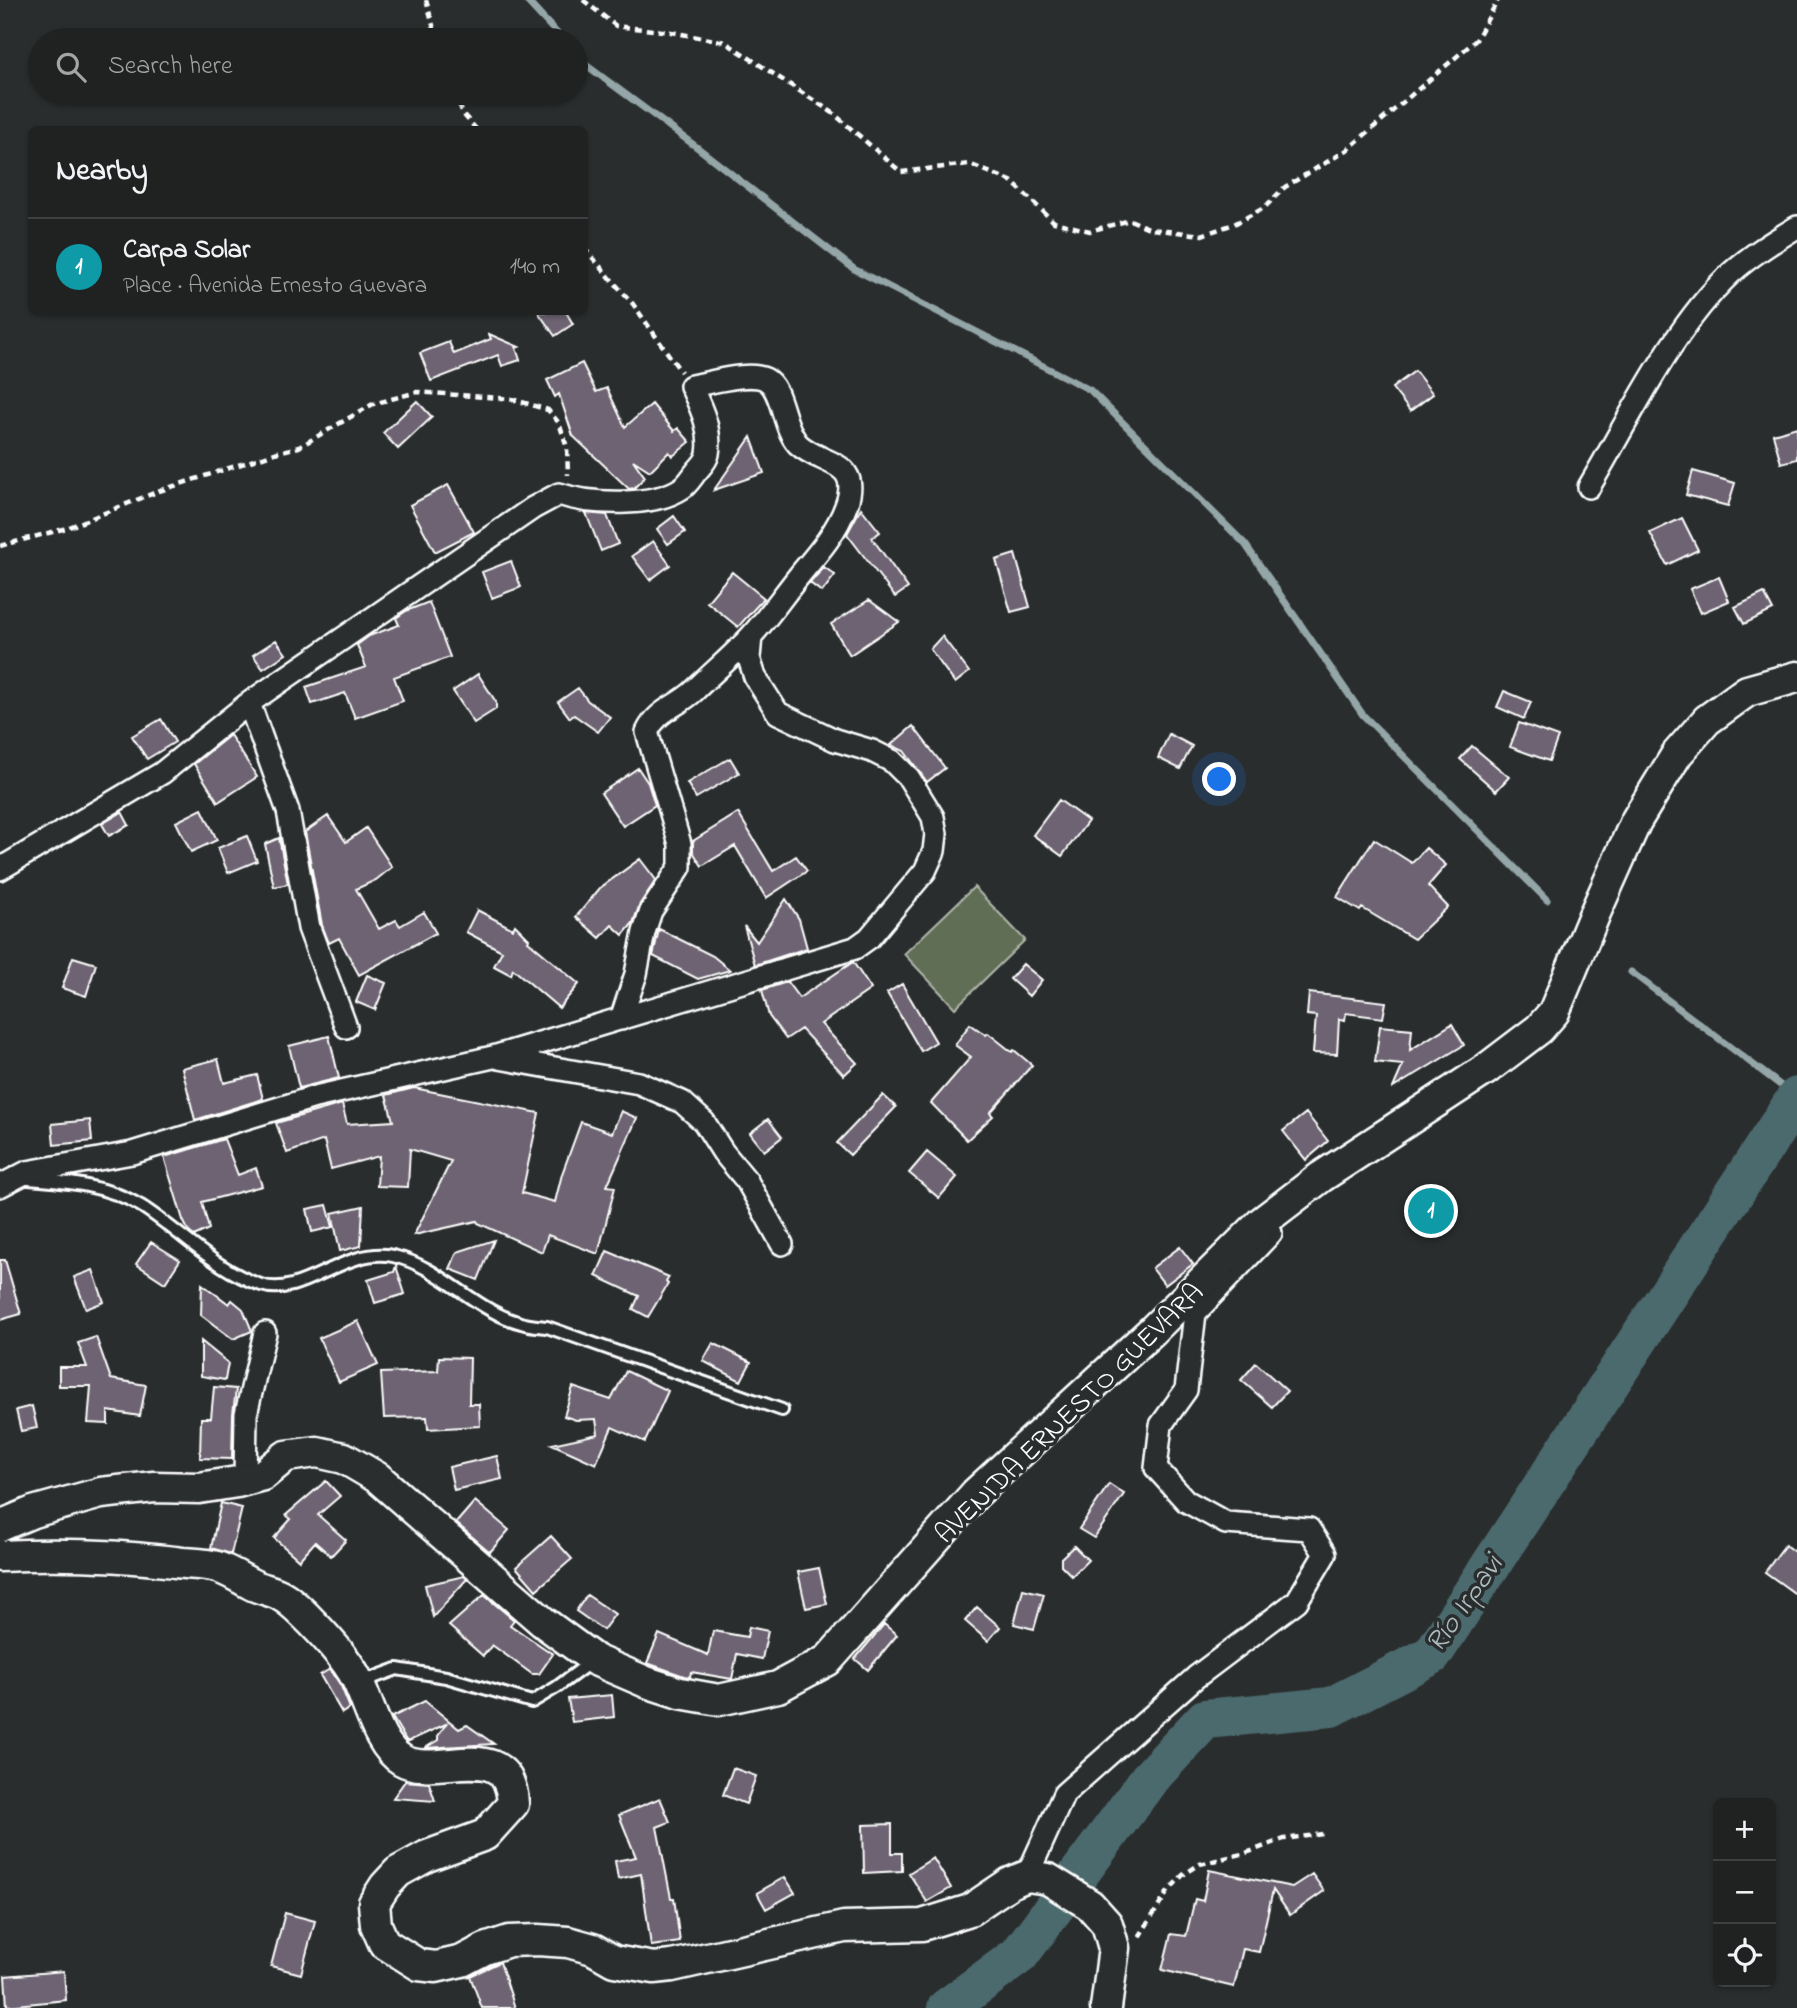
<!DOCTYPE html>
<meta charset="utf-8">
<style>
:root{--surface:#202222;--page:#282a2a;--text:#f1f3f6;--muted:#a2a4a5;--line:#3d3f40;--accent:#8bbbb9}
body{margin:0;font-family:"Indie Flower",sans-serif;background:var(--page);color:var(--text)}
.controls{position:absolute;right:21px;bottom:21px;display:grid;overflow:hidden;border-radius:10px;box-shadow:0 2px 5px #0004}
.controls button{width:63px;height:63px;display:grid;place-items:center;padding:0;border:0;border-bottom:2px solid var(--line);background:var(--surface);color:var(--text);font:35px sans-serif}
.you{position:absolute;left:1220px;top:780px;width:24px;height:24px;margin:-18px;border:5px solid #fff;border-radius:50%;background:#1a73e8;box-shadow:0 0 0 10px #1a73e833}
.badge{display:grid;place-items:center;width:46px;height:46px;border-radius:50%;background:var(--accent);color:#fff;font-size:23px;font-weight:700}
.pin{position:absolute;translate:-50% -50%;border:4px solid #fff;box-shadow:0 2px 7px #0006}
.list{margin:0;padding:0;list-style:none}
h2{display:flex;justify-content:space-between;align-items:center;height:91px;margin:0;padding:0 28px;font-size:30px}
h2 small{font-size:23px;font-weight:400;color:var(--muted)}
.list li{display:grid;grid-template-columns:46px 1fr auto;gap:21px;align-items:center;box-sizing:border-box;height:98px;padding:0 28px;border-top:2px solid var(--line)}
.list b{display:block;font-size:26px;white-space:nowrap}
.list p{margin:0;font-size:23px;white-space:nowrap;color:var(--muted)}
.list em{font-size:23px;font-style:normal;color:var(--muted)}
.icon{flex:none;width:38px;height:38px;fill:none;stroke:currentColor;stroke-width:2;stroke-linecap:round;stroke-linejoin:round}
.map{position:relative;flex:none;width:1797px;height:2008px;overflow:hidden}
.search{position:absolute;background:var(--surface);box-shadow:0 2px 5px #0004;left:28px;top:28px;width:560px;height:77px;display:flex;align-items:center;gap:18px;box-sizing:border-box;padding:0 24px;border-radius:38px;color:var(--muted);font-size:26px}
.panel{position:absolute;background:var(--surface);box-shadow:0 2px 5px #0004;left:28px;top:126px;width:560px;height:189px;border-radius:10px}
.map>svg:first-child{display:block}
</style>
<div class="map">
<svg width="1797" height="2008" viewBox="0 0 1797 2008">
<rect width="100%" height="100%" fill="#2a2d2e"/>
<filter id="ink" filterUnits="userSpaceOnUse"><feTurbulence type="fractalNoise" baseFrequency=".0143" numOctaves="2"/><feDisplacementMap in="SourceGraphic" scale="14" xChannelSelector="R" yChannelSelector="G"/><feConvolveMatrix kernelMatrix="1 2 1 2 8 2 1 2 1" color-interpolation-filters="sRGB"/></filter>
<g filter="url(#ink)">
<path fill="#606e56" stroke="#b0b6aa" stroke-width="2" d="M974,887l51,53 -70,68 -51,-54z"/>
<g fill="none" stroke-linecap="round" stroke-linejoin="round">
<path stroke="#94a6a8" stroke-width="7" d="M526,0l37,40
M576,54l10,11 112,83 156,121 236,121 155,154 118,171 184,185
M1631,972l165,125"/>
<path stroke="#4c6a6e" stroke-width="40" d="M947,2008l72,-53 130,-176 56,-60 126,-12 101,-52 365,-558"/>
</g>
<path fill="#6d6372" stroke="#fff" stroke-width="2" d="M538,312h28l7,12 -18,12z
M489,334l30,13 -3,1 4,12 -18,6 -4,-11 -67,26 -11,-28 29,-11 5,12 37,-15z
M582,363l14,29 11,-4 18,39 27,-23 22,27 4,-3 12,14 -17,14 -4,-4 -19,19 -17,-11 12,17 -11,11 -5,1 -56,-53 -14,-42 -4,3 -8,-17z
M1415,371l18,23 -23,17 -18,-23z
M417,401l15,16 -34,32 -15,-16z
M1797,427v32l-16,4 -8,-29z
M751,437l13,36 -50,17z
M1693,471l42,12 -7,23 -42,-11z
M448,485l26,47 -39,20 -25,-47z
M861,508l19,24 -8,6 36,50 -13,9 -48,-63z
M586,513l21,2 11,29 -17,7z
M674,516l11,16 -17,12 -11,-15z
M1682,518l16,32 -31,15 -17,-32z
M653,541l17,24 -20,15 -18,-24z
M1015,554l15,53 -19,5 -15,-52z
M511,561l10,26 -29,11 -10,-26z
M824,567l11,8 -13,17 -12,-9z
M732,572l32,26 -26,29 -31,-25z
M1719,577l10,24 -28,12 -11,-24z
M1764,593l9,17 -29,14 -9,-17z
M869,600l30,22 -49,33 -19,-31z
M429,602l21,55 -56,20 9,24 -48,17 -10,-25 -33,11 -6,-17 60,-20 -9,-22 12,-9 30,-11 -3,-7 10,-7z
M942,636l27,36 -14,11 -25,-34z
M276,640l10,14 -23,15 -10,-14z
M478,674l18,28v7l-22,14 -21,-32z
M578,688l10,13 22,16 -12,15 -24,-17 -4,3 -12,-16z
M1504,691l27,11 -7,17 -27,-12z
M161,719l14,23 -28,17 -15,-23z
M1519,723l39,14 -9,24 -39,-14z
M913,726l32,42 -18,14 -23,-31 -13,-6z
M1169,734l23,12 -12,23 -22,-11z
M230,735l27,42 -39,25 -24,-38z
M1472,746l37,31 -13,14 -36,-32z
M730,758l9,15 -43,25 -9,-15z
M638,768l10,15 7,22 -32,21 -22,-33z
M1059,800l29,21 -26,35 -29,-21z
M202,809l15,31 -26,12 -15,-30z
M122,812l7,13 -20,11 -7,-12z
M738,813l35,58 23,-15 11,15 -41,27 -31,-52 -33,20 -9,-14v-11z
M328,816l18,26 20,-14 26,39 -16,13 -20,9 23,40 17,-9 4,6 24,-14 12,21 -77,42 -20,-37 -10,5 -7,-18 -17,-93z
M247,836l10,25 -29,12 -10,-25z
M279,838l9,46 -14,3 -9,-43z
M1374,839l38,24 14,-15 20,17 -18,21 20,21 -34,32 -52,-31 -2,3 -23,-14z
M640,859l16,21 -16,24 -7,19 -10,12 -11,-10 -12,13 -24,-21 24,-29z
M786,899l13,20 8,29 -52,17 -11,-39 13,16z
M477,910l36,19 2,-4 14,14 -1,2 51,43 -20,24 -46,-39 -2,6 -17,-9 8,-15 -36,-19z
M659,929l54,27 17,14 -32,9 -45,-23z
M73,957l23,7 -10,32 -24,-8z
M853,962l18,27 -50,35 36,39 -13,12 -43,-46 -15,10 -17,-23 -7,-26 25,-8 12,16z
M1023,964l19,16 -13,16 -19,-17z
M367,975l19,8 -11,27 -19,-8z
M902,984l34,58 -15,9 -34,-58z
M1309,993l77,9 -3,16 -37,-5 -1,7 -6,-1 -2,35 -24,-1 3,-37 -9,-1z
M970,1024l16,11 2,-2 24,19 2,-2 18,15 -42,48 3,3 -26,24 -36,-37 40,-46 -16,-12z
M1452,1024l12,21 -71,43 10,-23 -28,-3 5,-36 32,3 -2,21z
M329,1036l10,42 -40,10 -10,-42z
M218,1059l6,24 33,-8 6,24 -68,21 -13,-52z
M414,1088l125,25 -17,80 33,9 7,-28 19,-52 31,11 9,-22 16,7 -30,68 8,1 -17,67 -50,-19 -6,17 -64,-29 -1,-2 -63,14 37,-74 -41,-12 -2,38 -31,-1 2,-30 -48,13 -7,-29 -37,13 -11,-30 66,-19 5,20 46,-3 -7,-26z
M883,1095l13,12 -46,48 -13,-12z
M1306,1113l22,28 -22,19 -23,-29z
M768,1119l14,18 -18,14 -14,-18z
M90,1120l2,21 -38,4 -2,-21z
M224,1139l14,36 18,-7 6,18 -60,16 7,27 -15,7 -5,-4 -6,-12 -19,-63z
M927,1152l30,25 -18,21 -30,-25z
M1430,1188l21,33 -19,13 -21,-33z
M327,1205l6,22 -21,5 -5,-23z
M363,1206l-2,40 -21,5 -8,-38z
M494,1240l-16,40 -28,-11 7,-17z
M151,1242l29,18 -15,23 -29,-19z
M1180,1247l13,17 -28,21 -13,-17z
M607,1251l62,26 -3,5 2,2 -20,33 -15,-8 6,-13 -43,-20z
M0,1260h5l16,54 -21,6z
M396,1266l9,28 -30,9 -7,-23 26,-8z
M93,1270l11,32 -18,7 -12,-32z
M202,1284l27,20 3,-4 11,9 9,22 -19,8 -32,-24z
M358,1321l20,44 -39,17 -20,-44z
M96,1337l15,42 35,6 -6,31 -32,-5v13l-20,-1 3,-37h-32v-19h28l-9,-24z
M201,1341l27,22 -3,17 -24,-4z
M713,1343l38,19 -10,19 -38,-20z
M439,1357l31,1 -1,46h10l1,22 -52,3 -1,-12 -43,1 -3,-45 57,-2z
M1256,1363l31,28 -15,16 -31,-27z
M626,1371l42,20 -23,51 -33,-15 -16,37 -44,-20 46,-10 -2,-15 -20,1 -12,-4 9,-29 38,13z
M214,1387l22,2 -3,25 -1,45 -32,-1 1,-40h10z
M32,1406l5,22 -16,3 -5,-21z
M497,1456l5,23 -48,11 -5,-23z
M326,1481l14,15 -22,19 28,25 -15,16 -16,-14 -16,18 -25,-22 17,-19 -5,-4z
M1109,1484l15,10 -30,44 -15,-9z
M475,1501l34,29 -19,22 -34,-29z
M221,1503l21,5 -11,46 -20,-6z
M551,1536l21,23 -36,31 -20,-23z
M1785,1545l12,9v41l-32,-23z
M1074,1546l14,14 -16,16 -11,-11v-7z
M819,1568l8,36 -21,4 -8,-36z
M464,1576l3,3 -34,38 -8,-32z
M1023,1589l21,5 -10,35 -20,-5z
M484,1595l30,25 -4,5 43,29 -14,20h-7l-40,-29 -9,11 -34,-30z
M587,1595l28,19 -12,16 -27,-19z
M977,1607l23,20 -12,14 -23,-20z
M884,1624l13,11 -29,35 -13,-11z
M749,1627l19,4 -6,28 -25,-5 -5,25 -41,-7 -1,5 -6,-1 -37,-13 12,-29 49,21 5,-24 34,6z
M330,1669l11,17 9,22 -8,5 -22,-38z
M612,1695l2,22 -42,5 -4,-23z
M425,1701l34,28 8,-4 27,19 -69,4 13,-8v-4l8,-12 -39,18 -15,-25z
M733,1768l23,8 -10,28 -23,-9z
M405,1781l24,2 6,18 -42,-3z
M660,1798l10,24 -13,5 14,71h3l6,44 -29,4 -10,-72 -23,5 -3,-18 21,-4 -17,-42z
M892,1824v29h10v18l-38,2 -1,-48z
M933,1858l18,30 -24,14 -18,-29z
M1209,1870l83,17 20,-13 12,17 -34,24 -17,-25 -14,62 -16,-3 -9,38 -72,-17 9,-36 15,2 9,-37 8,2z
M785,1877l10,16 -29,16 -9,-16z
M285,1913l30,8 -14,53 -30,-8z
M500,1962l15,46h-33l-12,-32z
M64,1971l2,29 -59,6 -2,-30z"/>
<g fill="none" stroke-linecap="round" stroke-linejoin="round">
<g stroke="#fff" stroke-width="16">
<path id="lane" d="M28,1179c39,3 79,6 113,27 41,26 74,64 120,79 41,14 84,-39 132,-29 50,11 83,57 132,68 7,2 15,2 22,3l235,83
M362,1682l35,-13 49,8 86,25 25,-15 35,-26"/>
</g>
<g stroke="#fff" stroke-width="26">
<path id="street" d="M1589,487c41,-69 84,-160 142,-214 20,-18 43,-32 66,-46
M249,703l39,108 21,117 37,99
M0,869l162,-96 87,-70 284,-195 26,-14c31,11 95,13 123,-6 5,-3 10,-11 14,-16 4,-5 11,-11 12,-18 4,-24 -7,-46 -17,-68 19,-3 57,-15 74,-7 18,9 17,48 33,65 23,22 65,15 48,62 -9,25 -27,46 -44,66 -17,21 -32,43 -50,63 -18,20 -39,37 -58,56 -17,16 -36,18 -47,41l33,112v23l-29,44 -7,21 -8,42 -15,45
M499,1058l140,25 43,19 22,20 19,30 24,29 35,63
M0,1186l27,-14 105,-19 183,-56 178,-40 362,-109 14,-10 56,-67 9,-20 2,-17 -3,-17 -24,-39 -17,-17 -20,-10 -37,-11 -57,-27 -23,-36 -6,-19 2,-22
M245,1480l1,-66 19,-81
M1027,1876l37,-82 132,-117 101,-76 28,-47 -16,-25 -83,-6 -40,-22 -30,-33 5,-43 25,-35 9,-77 76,-80"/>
</g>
<g stroke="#fff" stroke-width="35">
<path id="secondary" d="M0,1526l33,-14 68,-19 53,-6 45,1 38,-6 26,-7 23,-19 31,-4 27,6 34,20 165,144 52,38 51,22 34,11 39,7 59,-13 50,-27 148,-167 176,-162 110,-109 59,-45 164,-107 54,-41 15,-17 41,-99 41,-92 41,-67 30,-34 40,-29 50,-14
M0,1556c58,-3 117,-1 175,6 13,2 30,1 42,5 12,4 23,11 34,17 9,5 20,6 29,11 16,8 49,45 61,60 7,9 15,21 19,31 10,22 20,61 42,74 34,20 108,-27 111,44l-28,31 -58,21 -29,16 -13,14 -11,17 2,22 8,18 35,22 17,2 26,-6 23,-12 24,-8 29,-1 30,2 25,7 21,12 40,7 18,-2 172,-39 78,-2 48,-15 40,-27 17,-7 21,3 42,26 17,19 7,24 -8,60"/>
</g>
<path stroke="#fff" stroke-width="4.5" stroke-dasharray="7 5" stroke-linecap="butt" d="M426,0l11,40
M583,0l33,26 55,6 54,10 108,71 68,59 68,-8 42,17 43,41 36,9 40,-11 21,9 51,6 32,-11 30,-16 21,-21 62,-37 129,-110 22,-40
M455,93l8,21 14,16
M584,248l49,56 48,68
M0,546l67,-18 92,-37 119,-39 21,-5 74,-43 44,-12 95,7 36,11 11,13 8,24 1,28
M1139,1937l30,-47 14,-15 17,-11 46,-11 38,-14 39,-5"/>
<use href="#lane" stroke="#2a2d2e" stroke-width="10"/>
<use href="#street" stroke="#2a2d2e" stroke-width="21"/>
<use href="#secondary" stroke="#2a2d2e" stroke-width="30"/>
</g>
</g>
<g text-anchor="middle" stroke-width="7" stroke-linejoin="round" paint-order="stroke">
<g font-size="28" fill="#fff" stroke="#2a2d2e">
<text transform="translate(1068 1412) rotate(-44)" y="10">AVENIDA ERNESTO GUEVARA</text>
</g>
<g font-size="30" font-style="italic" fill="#aebcbe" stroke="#2a2d2e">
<text transform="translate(1463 1603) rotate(-55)" y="10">Río Irpavi</text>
</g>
</g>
</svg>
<div class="controls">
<button>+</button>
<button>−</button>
<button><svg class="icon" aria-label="locate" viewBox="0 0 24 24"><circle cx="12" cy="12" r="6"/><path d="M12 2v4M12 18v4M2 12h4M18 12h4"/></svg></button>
</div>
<div class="you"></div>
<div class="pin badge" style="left:1431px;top:1211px;background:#0f9aa8">1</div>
<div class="search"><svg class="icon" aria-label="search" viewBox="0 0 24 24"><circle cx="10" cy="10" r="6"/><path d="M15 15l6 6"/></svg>Search here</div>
<section class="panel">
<h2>Nearby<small></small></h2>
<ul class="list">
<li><span class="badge" style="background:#0f9aa8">1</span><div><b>Carpa Solar</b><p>Place · Avenida Ernesto Guevara</p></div><em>140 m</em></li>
</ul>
</section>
</div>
